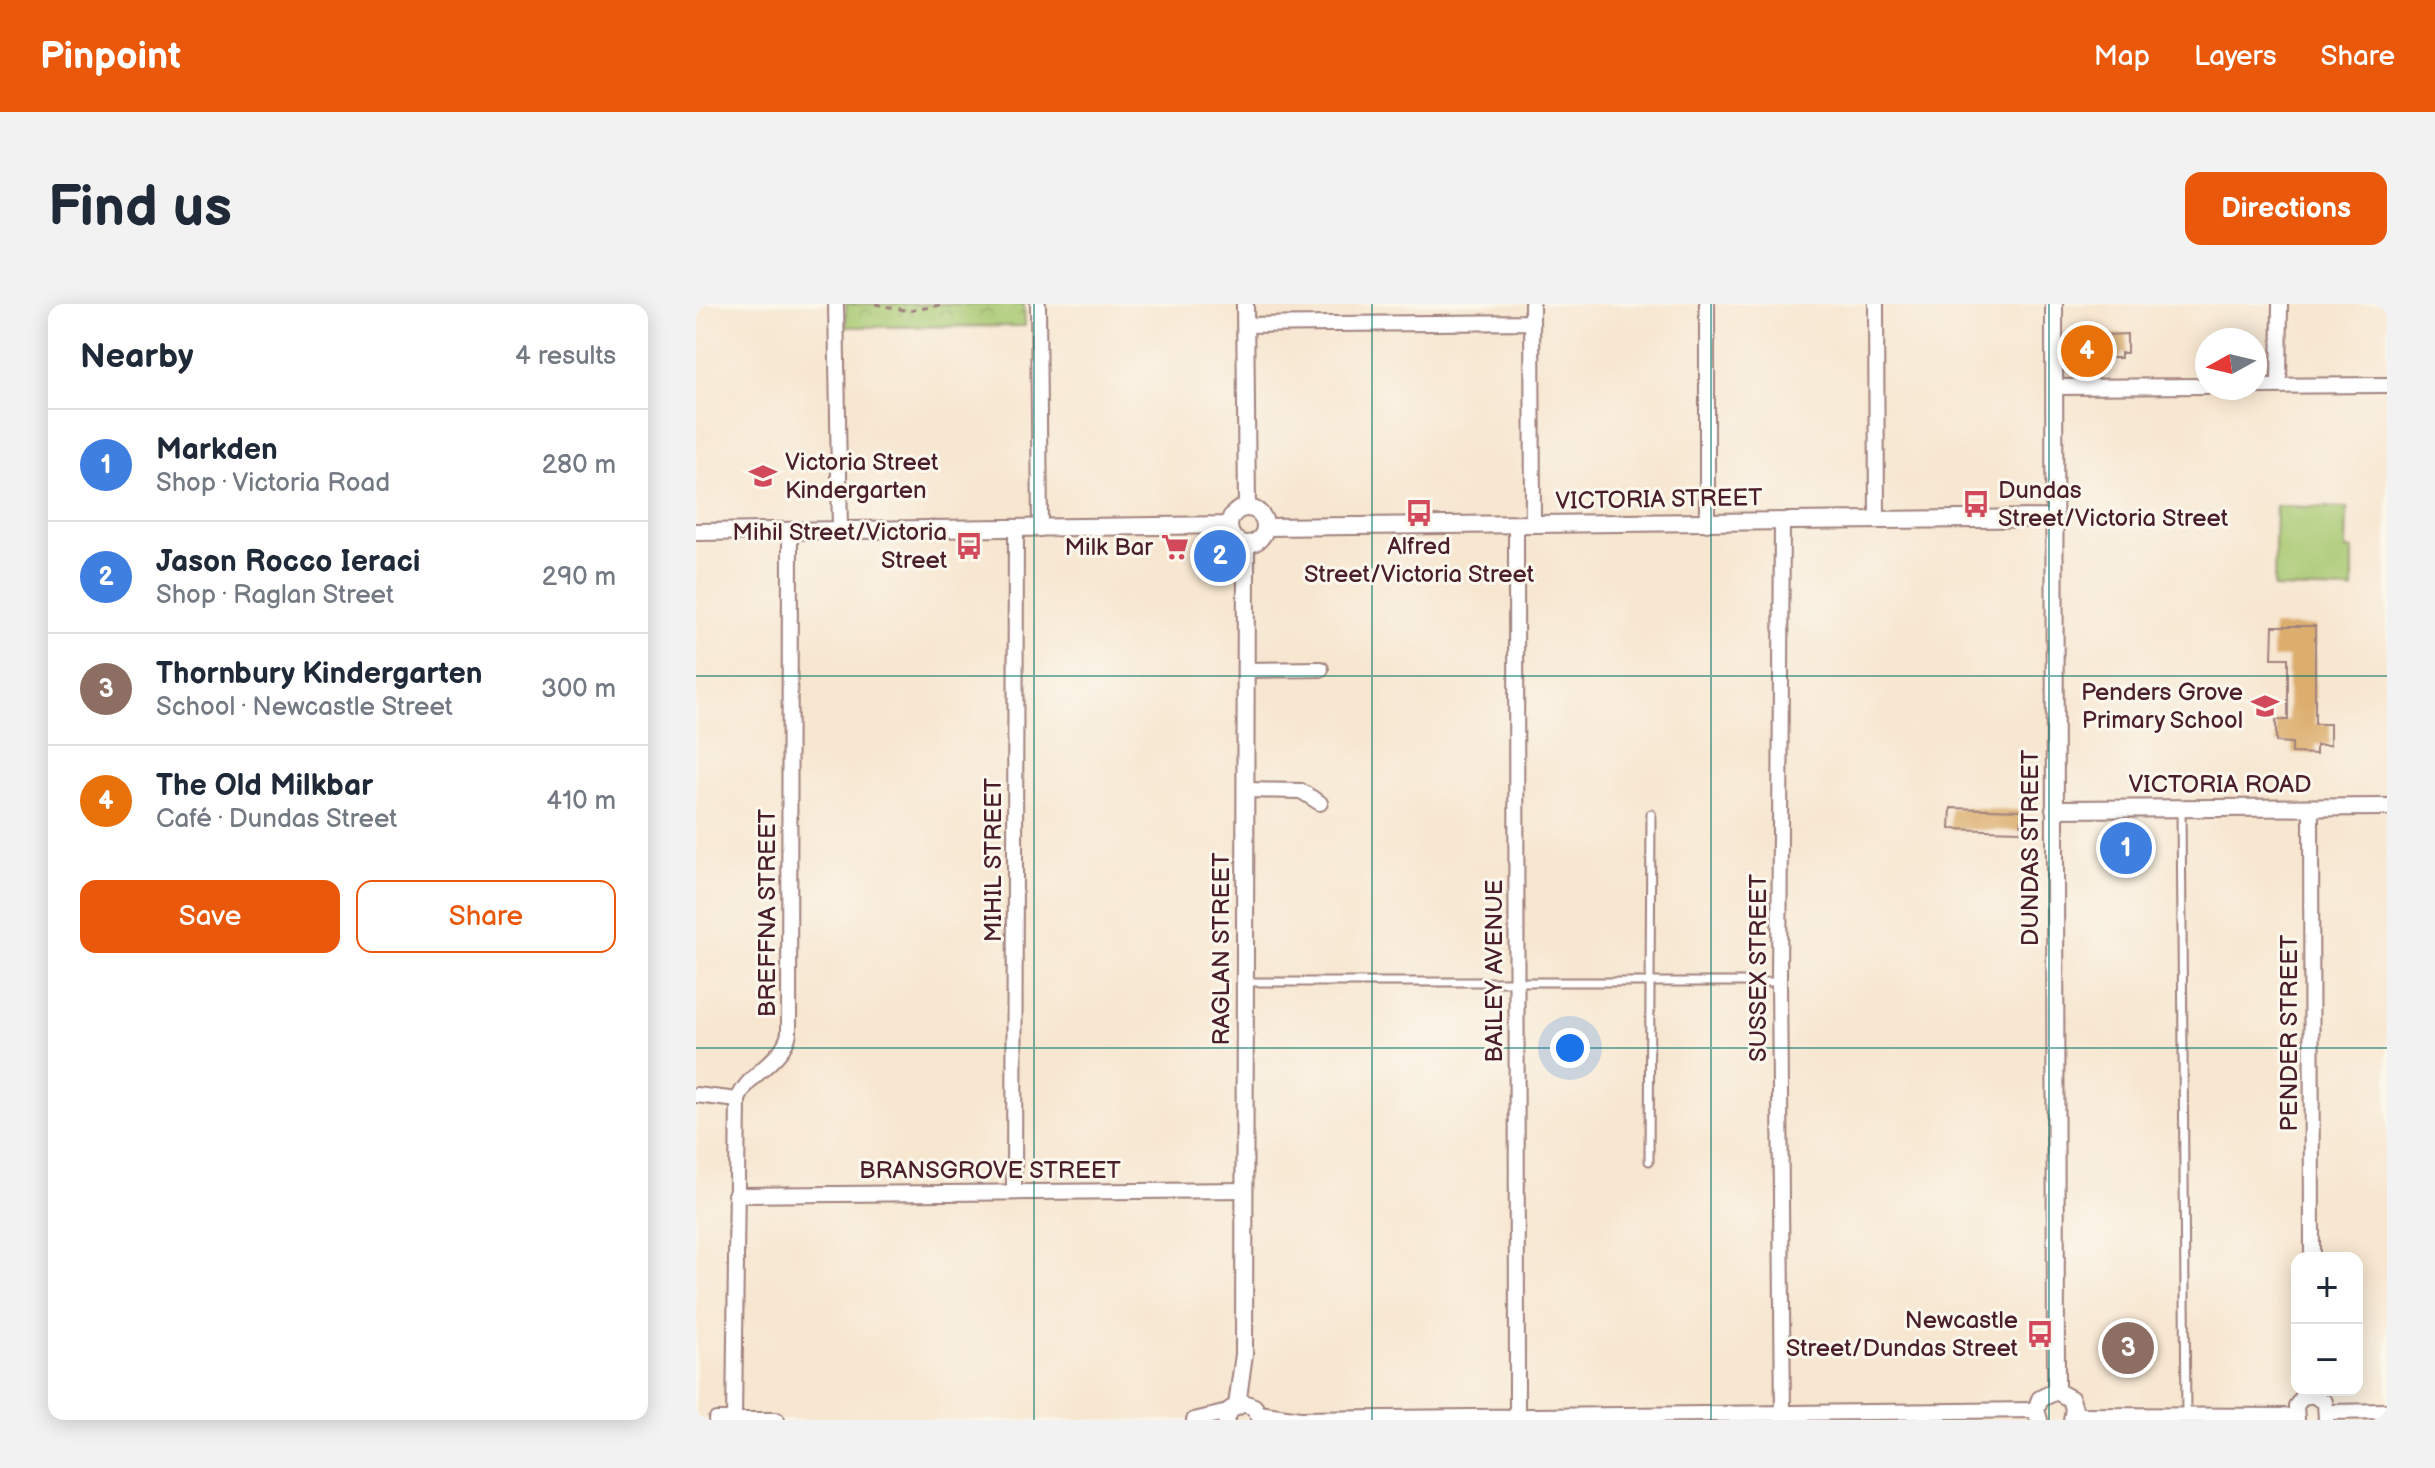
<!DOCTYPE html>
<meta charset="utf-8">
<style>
:root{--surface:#fff;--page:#f2f2f3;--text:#1f2937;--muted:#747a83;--line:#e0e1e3;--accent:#ea580c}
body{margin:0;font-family:"Balsamiq Sans",sans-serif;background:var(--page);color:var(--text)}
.controls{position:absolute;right:24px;bottom:24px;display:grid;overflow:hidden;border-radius:16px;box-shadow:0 4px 20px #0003}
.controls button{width:72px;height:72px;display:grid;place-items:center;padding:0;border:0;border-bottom:2px solid var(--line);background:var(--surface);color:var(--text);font:40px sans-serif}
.compass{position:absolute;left:1499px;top:24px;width:72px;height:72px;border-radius:50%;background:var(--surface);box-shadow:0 4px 20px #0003;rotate:262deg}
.you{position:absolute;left:874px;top:744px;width:28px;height:28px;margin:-20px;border:6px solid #fff;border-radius:50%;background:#1a73e8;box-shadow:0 0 0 12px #1a73e833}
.badge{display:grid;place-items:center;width:52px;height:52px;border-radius:50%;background:var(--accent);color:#fff;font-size:26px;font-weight:700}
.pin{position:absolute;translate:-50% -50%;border:4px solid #fff;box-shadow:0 2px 8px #0006}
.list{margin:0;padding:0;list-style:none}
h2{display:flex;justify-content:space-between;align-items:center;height:104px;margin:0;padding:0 32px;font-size:34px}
h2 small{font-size:26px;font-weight:400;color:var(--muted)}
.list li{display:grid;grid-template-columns:52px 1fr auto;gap:24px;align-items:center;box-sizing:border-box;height:112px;padding:0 32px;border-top:2px solid var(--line)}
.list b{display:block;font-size:30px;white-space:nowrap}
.list p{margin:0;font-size:26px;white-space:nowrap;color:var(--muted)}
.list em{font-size:26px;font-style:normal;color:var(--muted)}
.actions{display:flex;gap:16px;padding:24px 32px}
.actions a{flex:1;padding:18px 0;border:2px solid var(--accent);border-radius:16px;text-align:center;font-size:28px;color:var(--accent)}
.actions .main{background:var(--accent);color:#fff}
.map{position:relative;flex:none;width:1691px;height:1116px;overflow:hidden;border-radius:16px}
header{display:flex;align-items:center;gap:48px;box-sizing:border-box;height:112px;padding:0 40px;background:var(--accent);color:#fff}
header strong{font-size:38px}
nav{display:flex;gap:44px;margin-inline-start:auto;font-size:28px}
.intro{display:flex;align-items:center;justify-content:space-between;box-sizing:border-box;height:192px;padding:0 48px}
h1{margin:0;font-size:56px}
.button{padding:20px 36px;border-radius:16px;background:var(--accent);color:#fff;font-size:28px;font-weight:700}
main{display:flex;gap:48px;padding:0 48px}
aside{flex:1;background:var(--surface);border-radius:16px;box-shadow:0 4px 20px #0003}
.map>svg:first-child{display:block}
</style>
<header>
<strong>Pinpoint</strong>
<nav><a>Map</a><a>Layers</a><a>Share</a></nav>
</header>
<div class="intro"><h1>Find us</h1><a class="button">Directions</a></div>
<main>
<aside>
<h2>Nearby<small>4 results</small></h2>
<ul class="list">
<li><span class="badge" style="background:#3f7fe0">1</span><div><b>Markden</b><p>Shop · Victoria Road</p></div><em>280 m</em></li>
<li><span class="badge" style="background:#3f7fe0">2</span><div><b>Jason Rocco Ieraci</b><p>Shop · Raglan Street</p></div><em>290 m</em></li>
<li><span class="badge" style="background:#8d6e63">3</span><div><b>Thornbury Kindergarten</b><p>School · Newcastle Street</p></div><em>300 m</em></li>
<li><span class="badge" style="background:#e8710a">4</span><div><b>The Old Milkbar</b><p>Café · Dundas Street</p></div><em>410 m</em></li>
</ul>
<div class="actions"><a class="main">Save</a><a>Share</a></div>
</aside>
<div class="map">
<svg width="1691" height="1116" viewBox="0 0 1691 1116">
<defs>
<pattern id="park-crowns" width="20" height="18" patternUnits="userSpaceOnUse" patternTransform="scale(2)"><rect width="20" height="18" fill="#a7c870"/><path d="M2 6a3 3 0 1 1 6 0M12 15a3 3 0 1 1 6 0" fill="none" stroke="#91ab61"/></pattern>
</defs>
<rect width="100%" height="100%" fill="#fbf7ec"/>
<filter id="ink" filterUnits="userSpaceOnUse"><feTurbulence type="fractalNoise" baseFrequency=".0125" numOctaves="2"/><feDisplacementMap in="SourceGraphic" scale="16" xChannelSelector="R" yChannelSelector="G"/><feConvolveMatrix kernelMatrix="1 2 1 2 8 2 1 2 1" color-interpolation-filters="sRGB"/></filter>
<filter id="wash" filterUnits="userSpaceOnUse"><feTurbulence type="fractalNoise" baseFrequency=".006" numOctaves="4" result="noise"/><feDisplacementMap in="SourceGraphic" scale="32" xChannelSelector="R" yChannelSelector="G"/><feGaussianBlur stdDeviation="1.8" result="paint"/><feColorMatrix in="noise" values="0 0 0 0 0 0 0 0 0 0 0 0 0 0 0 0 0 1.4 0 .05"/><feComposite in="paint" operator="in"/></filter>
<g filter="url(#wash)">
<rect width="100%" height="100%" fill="#f7e6d0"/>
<path fill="url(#park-crowns)" stroke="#78744e" stroke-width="2" d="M150,0h178l1,22 -179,1z"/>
<path fill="#a7c870" stroke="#78744e" stroke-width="2" d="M1580,202l71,2 -1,41 7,1v40l-79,-2z"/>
<g id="blocks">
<path fill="#dcae6e" d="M1431,30v19h-6v5h-18l1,7 -22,1 -1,-30z
M1577,322h42v98h15v21h-14v9l-24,-1v-10l-16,-1v-22h12v-62h-16z
M1255,504l71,2 -1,21 -71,-2z"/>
</g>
</g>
<g filter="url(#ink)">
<use href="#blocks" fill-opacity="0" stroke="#a0827e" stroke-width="2"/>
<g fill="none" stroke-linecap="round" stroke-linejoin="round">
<g stroke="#a0827e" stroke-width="11">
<path id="service" d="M1485,504l5,608
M549,678h534
M953,857l2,-347"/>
</g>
<g stroke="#a0827e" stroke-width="18">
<path id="minor" d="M140,0l4,227
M342,0l2,225
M836,0l1,221
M1011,0v220
M1180,0l1,216
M549,21l287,-3
M1559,82l132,-1
M1583,82l1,-82
M1358,83l153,-1
M1086,217l-3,461 4,433
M820,221l1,893
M550,366l75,-1
M550,486l55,1 19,12
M1615,504l1,450
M0,791l42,5
M318,888l2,-663
M39,891l510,-5
M1632,1108l59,-1
M563,1109l41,6 736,-9
M1378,1111l221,1
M20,1116h61
M38,1116l4,-320c9,-27 45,-38 51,-67l1,-502
M498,1116l34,-8
M1601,1116l-1,-14 6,-8 10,-3 13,7 1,18"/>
</g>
<g stroke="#a0827e" stroke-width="20">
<path id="tertiary" d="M549,0l2,204
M1358,0l2,1087
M533 222a18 18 0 1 1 36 0a18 18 0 1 1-36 0Z
M569,223l789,-9
M0,228l533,-7
M1358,505l333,-2
M541,1101l7,-51 2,-810
M530,1116l4,-10 14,-7 10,4 8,13
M1343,1116l-3,-10 4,-11 16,-8 15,8 3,10 -2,11"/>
</g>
<path stroke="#a0827e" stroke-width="3" stroke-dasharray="6 6" stroke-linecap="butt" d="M179,0l34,7 37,-7"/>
<use href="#service" stroke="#fff" stroke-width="7"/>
<use href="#minor" stroke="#fff" stroke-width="14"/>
<use href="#tertiary" stroke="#fff" stroke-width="16"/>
</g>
</g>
<path fill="none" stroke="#0f766e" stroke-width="2" stroke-opacity="0.55" d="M338,0v1116M676,0v1116M1015,0v1116M1353,0v1116M0,372h1691M0,744h1691"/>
<defs>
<g id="school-bare" transform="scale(2.16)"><path d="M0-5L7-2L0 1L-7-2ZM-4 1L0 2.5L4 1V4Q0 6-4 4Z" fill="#d1495b" stroke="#fbf7ec" stroke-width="2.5" paint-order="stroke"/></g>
<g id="bus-bare" transform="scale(2.16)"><path d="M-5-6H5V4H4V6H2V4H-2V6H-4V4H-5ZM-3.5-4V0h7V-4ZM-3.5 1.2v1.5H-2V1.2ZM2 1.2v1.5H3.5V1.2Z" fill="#d1495b" stroke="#fbf7ec" stroke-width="2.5" paint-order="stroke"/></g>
<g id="supermarket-bare" transform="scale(2.16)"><path d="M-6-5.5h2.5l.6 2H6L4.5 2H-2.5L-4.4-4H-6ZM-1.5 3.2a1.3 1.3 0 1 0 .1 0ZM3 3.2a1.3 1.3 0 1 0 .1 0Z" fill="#d1495b" stroke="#fbf7ec" stroke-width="2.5" paint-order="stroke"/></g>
</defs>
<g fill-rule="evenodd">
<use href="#school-bare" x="67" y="172"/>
<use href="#bus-bare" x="1280" y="200"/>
<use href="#bus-bare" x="723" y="209"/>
<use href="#bus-bare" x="273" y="242"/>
<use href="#supermarket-bare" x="479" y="243"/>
<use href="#school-bare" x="1569" y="402"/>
<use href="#bus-bare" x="1344" y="1030"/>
</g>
<g text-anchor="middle" stroke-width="6" stroke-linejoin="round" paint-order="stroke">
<g font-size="24" fill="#4a1f2b" stroke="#fbf7ec" text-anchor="end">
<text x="89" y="166" text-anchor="start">Victoria Street<tspan x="89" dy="28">Kindergarten</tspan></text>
<text x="1302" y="194" text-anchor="start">Dundas<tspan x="1302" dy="28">Street/Victoria Street</tspan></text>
<text x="251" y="236">Mihil Street/Victoria<tspan x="251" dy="28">Street</tspan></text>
<text x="723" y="250" text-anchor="middle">Alfred<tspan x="723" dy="28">Street/Victoria Street</tspan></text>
<text x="457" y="251">Milk Bar</text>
<text x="1547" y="396">Penders Grove<tspan x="1547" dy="28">Primary School</tspan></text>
<text x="1322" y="1024">Newcastle<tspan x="1322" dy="28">Street/Dundas Street</tspan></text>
</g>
<g font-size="24" fill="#4a1f2b" stroke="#fbf7ec">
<text transform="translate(963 195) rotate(-1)" y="8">VICTORIA STREET</text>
<text x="1524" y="488">VICTORIA ROAD</text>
<text transform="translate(1334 544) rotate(-90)" y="8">DUNDAS STREET</text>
<text transform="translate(297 556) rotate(-90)" y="8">MIHIL STREET</text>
<text transform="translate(71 609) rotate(-90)" y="8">BREFFNA STREET</text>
<text transform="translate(525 645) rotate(-90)" y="8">RAGLAN STREET</text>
<text transform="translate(1062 664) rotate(-90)" y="8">SUSSEX STREET</text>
<text transform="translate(798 667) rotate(-90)" y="8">BAILEY AVENUE</text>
<text transform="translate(1593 729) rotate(-90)" y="8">PENDER STREET</text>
<text x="294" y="874">BRANSGROVE STREET</text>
</g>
</g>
</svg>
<div class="controls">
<button>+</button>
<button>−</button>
</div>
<svg class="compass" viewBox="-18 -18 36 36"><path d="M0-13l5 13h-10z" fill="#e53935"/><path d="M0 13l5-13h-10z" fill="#747a83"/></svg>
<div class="you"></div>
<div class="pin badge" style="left:1430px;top:544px;background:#3f7fe0">1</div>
<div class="pin badge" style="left:524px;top:252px;background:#3f7fe0">2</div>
<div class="pin badge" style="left:1432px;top:1044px;background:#8d6e63">3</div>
<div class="pin badge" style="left:1391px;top:47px;background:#e8710a">4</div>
</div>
</main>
